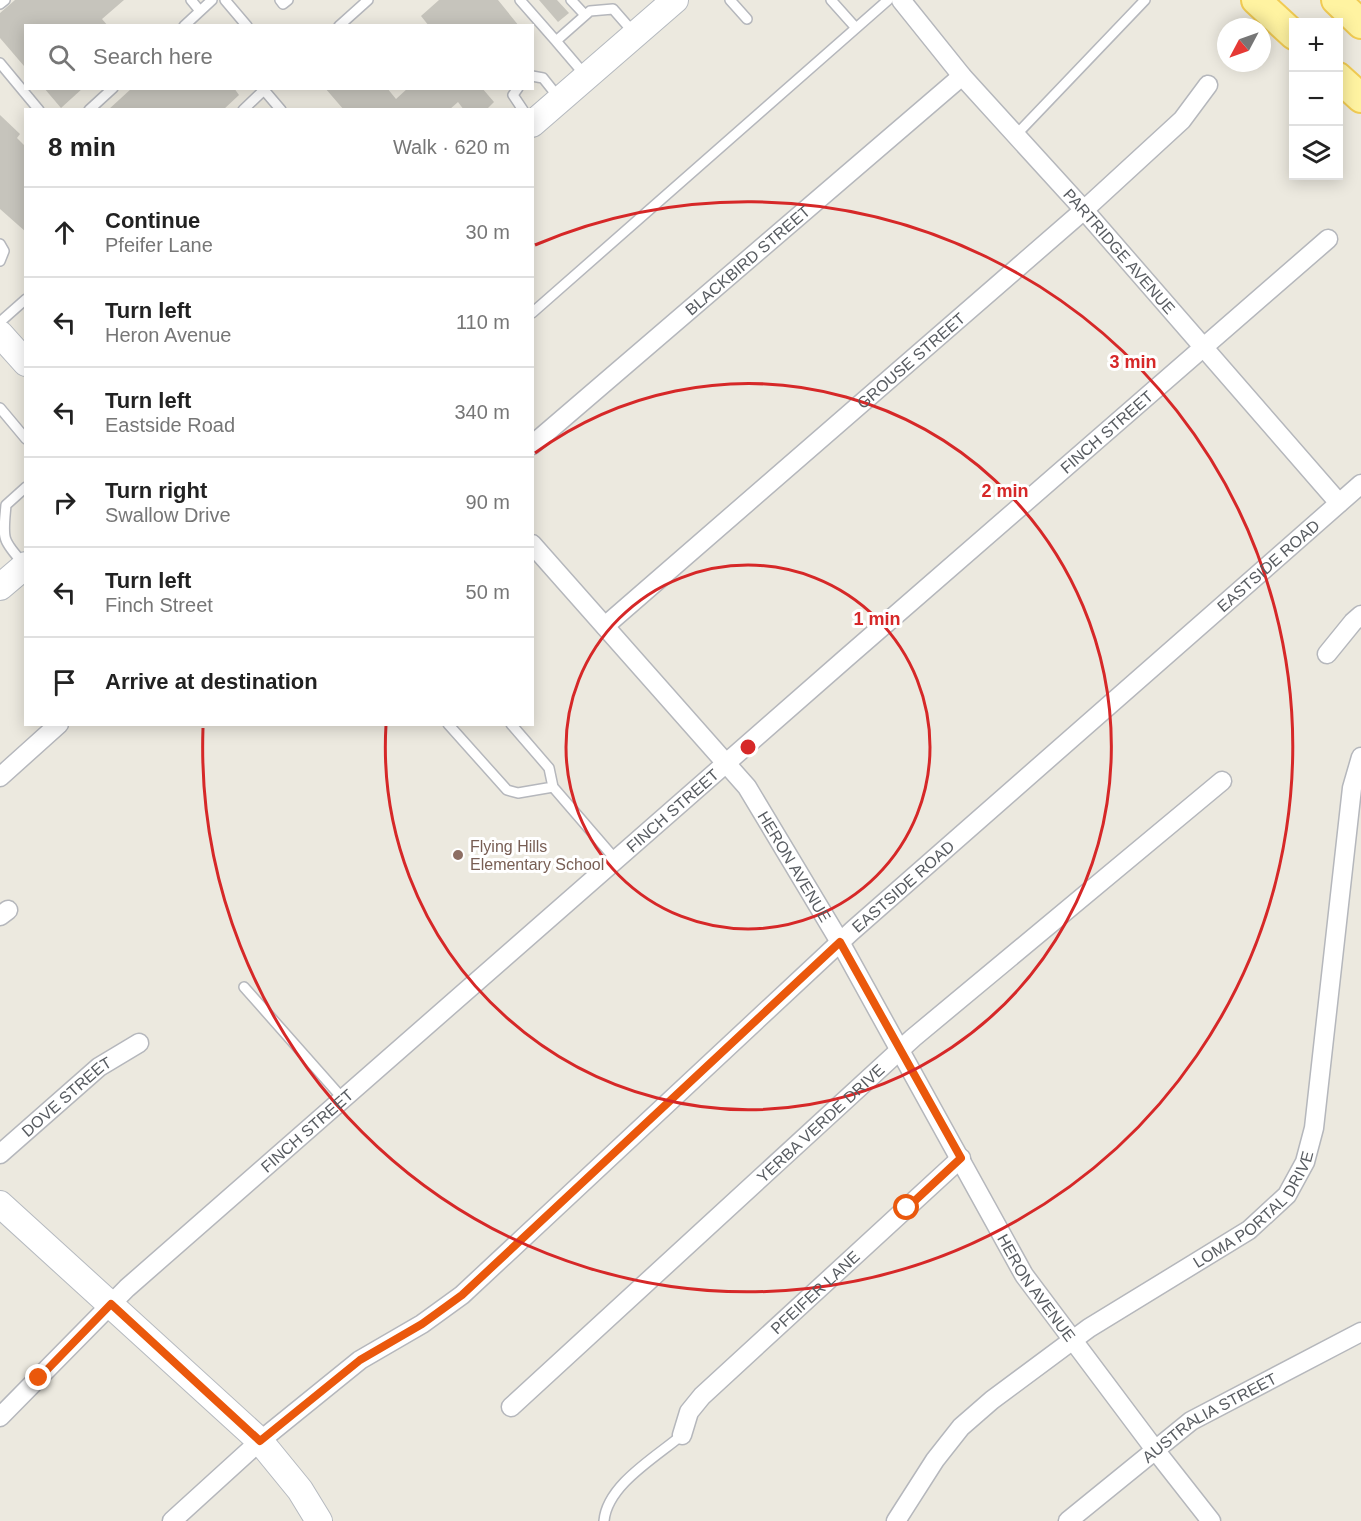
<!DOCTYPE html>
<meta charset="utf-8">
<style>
:root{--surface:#fff;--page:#f6f6f6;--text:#222;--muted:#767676;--line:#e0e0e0}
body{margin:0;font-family:Arial,sans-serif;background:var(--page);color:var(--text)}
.controls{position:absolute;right:18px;top:18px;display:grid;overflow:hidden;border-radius:0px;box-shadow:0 3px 15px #0003}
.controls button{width:54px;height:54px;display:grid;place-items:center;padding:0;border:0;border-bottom:2px solid var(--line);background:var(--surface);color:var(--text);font:30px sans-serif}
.compass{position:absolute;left:1217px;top:18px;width:54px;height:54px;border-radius:50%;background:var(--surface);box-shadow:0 3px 15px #0003;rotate:229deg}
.stop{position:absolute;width:18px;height:18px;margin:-14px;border:4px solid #ea580c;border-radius:50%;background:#fff}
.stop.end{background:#ea580c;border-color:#fff;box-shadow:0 2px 6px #0008}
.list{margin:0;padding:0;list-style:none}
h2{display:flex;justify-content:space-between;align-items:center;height:78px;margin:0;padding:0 24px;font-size:26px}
h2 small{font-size:20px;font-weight:400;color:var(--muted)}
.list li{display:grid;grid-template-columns:39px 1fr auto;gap:18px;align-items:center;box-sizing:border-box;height:90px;padding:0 24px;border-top:2px solid var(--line)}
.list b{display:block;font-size:22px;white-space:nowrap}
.list p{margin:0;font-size:20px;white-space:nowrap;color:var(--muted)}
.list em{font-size:20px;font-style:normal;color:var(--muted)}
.icon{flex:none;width:33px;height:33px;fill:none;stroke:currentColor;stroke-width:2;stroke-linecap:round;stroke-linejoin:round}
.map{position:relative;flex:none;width:1361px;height:1521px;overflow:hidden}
.search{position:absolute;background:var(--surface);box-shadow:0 3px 15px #0003;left:24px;top:24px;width:510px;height:66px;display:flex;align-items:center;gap:15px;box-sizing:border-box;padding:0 21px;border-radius:0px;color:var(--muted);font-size:22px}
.panel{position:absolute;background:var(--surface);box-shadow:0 3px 15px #0003;left:24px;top:108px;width:510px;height:618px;border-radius:0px}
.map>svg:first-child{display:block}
</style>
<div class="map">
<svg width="1361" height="1521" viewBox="0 0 1361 1521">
<rect width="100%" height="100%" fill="#ece9df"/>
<path fill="#c6c4bc" d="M15,0h109l-22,19 6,7h-82l-2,40 -24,-28v-25z
M439,0h59l21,26h-90l-8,-10z
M539,0h18l12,13 -11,9z
M44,88h39l-22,20z
M132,88h102l5,7 -16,15h-115z
M325,88h62l9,11 12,-11h74l12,14 -8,8h-22l-6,-8 -9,8h-105z
M0,115l20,19 -3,4 9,9v85l-26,-23z"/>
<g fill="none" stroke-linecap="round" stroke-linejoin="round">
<g stroke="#b5b7bc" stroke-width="12">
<path id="lane" d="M191,0l9,11
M225,0l22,26
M280,0l3,4 5,-4
M520,0l36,41
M571,0l14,15
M730,0l17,19
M831,0l25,28
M0,4l5,-4
M184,26l28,-26
M339,26l29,-26
M0,63l39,47
M585,75l-29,-34 34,-30 23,-2 21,24
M532,76l11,2 16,20
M518,88l-5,7 10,15
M264,90l17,20
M89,110l24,-22
M243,110l23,-22
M1016,135l129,-135
M0,244l4,7 -4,10
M532,313l356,-313
M0,322l26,-23
M0,408l26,31
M23,563c-22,-24 -20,-25 -17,-58l20,-18
M448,724l59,66 11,3 35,-6
M511,724l38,44 4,19 63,73
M244,987l100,113
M604,1521c3,-36 52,-64 78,-86"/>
</g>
<g stroke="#b5b7bc" stroke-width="21">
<g id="street">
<path id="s1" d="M901,0l61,76 122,134 255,293"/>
<path id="s2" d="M532,445l430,-369"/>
<path id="s3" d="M532,544l215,243 93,155 184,333 132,176 55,70"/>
<path id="s4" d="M605,626l479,-416 98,-90 26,-35"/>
<path d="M1327,654l26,-32 8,-7"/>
<path d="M0,777l59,-53"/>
<path d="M0,916l8,-6"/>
<path id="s5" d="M0,1154l99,-87 40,-24"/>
<path id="s6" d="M511,1407l402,-369 309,-257"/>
<path id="s7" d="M0,1417l127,-129 718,-629 483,-420"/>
<path id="s8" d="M682,1435l7,-23 13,-16 259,-238"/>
<path id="s9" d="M172,1521l88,-80 100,-81 62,-36 40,-29 390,-364 509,-447"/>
<path id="s10" d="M896,1521l39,-61 26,-33 31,-27 97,-72 160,-98 38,-35 18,-33 9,-34 38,-340 9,-31"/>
<path id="s11" d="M1068,1521l123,-100 170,-89"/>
</g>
</g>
<g stroke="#b5b9bf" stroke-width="28">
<path id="secondary" d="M532,124l143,-124
M0,334l26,29
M0,587l26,-22
M0,1204l260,237 40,49 19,31"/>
</g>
<g stroke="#f1cb53" stroke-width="32">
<path id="primary" d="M1256,0l38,35
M1336,0l25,24
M1338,77l23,21"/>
</g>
<use href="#lane" stroke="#fff" stroke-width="9"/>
<use href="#street" stroke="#fff" stroke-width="18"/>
<use href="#secondary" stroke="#fff" stroke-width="26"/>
<use href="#primary" stroke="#fff3a1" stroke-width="28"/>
</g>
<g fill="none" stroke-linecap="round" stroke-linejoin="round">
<path stroke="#ea580c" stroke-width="8" d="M39,1378l72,-74 149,137 100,-81 62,-36 40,-29 378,-353 121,216 -54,50"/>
</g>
<g fill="none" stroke="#d62828" stroke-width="3">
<circle cx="748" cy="747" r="182"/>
<path d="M535 453A363 363 0 1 1 386 725"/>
<path d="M535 245A545 545 0 1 1 203 728"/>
</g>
<circle fill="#8d6e63" stroke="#fff" stroke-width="2" cx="458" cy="855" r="6"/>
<g text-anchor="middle" stroke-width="6" stroke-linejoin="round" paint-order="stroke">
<g font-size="16" fill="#585c61" stroke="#fff">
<text dy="6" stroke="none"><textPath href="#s1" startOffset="333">PARTRIDGE AVENUE</textPath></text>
<text dy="6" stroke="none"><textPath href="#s2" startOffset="284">BLACKBIRD STREET</textPath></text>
<text dy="6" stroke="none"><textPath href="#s4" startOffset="405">GROUSE STREET</textPath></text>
<text dy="6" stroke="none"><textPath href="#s7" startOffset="1482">FINCH STREET</textPath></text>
<text dy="6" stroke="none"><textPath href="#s9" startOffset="1456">EASTSIDE ROAD</textPath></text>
<text dy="6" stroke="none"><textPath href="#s7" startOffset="906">FINCH STREET</textPath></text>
<text dy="6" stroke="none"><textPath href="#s3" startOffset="417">HERON AVENUE</textPath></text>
<text dy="6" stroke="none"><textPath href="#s9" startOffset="970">EASTSIDE ROAD</textPath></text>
<text dy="6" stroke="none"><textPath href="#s5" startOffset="88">DOVE STREET</textPath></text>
<text dy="6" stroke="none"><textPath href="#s6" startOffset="420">YERBA VERDE DRIVE</textPath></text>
<text dy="6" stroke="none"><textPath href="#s7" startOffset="420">FINCH STREET</textPath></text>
<text dy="6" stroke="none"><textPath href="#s10" startOffset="482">LOMA PORTAL DRIVE</textPath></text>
<text dy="6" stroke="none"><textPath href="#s3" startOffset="903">HERON AVENUE</textPath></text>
<text dy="6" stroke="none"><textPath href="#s8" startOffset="198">PFEIFER LANE</textPath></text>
<text dy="6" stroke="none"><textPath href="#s11" startOffset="176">AUSTRALIA STREET</textPath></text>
</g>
<g font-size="16" fill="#785e54" stroke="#fff" text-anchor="start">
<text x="470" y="852">Flying Hills<tspan x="470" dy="18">Elementary School</tspan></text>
</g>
</g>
<circle cx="748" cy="747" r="9" fill="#d62828" stroke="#fff" stroke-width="3"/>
<g font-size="18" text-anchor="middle" font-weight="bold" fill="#d62828" stroke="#fff" stroke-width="6" stroke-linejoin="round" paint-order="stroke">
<text x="1133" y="368">3 min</text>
<text x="1005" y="497">2 min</text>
<text x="877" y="625">1 min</text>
</g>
</svg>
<div class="controls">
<button>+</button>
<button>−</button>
<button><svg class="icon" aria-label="layers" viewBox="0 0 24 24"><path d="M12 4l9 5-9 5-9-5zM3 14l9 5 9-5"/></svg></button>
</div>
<svg class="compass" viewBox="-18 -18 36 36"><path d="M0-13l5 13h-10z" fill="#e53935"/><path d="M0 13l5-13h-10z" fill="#767676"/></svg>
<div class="stop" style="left:907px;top:1208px"></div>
<div class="stop end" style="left:39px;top:1378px"></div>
<div class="search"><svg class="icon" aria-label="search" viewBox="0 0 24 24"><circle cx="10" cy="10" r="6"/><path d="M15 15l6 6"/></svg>Search here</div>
<section class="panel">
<h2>8 min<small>Walk · 620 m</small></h2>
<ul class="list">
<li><svg class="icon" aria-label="ahead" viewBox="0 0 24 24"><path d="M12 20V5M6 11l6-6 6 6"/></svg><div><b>Continue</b><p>Pfeifer Lane</p></div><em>30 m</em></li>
<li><svg class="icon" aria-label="left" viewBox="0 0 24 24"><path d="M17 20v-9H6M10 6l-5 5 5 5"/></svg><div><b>Turn left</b><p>Heron Avenue</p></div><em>110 m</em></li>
<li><svg class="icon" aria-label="left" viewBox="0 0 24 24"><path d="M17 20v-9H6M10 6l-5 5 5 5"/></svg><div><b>Turn left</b><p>Eastside Road</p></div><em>340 m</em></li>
<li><svg class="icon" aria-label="right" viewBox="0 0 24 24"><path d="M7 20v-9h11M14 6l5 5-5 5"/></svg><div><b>Turn right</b><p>Swallow Drive</p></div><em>90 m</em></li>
<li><svg class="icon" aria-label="left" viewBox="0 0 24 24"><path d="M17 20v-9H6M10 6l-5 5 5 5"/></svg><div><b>Turn left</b><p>Finch Street</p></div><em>50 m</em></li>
<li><svg class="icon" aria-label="arrive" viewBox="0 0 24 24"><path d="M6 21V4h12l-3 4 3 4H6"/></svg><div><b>Arrive at destination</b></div></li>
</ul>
</section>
</div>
